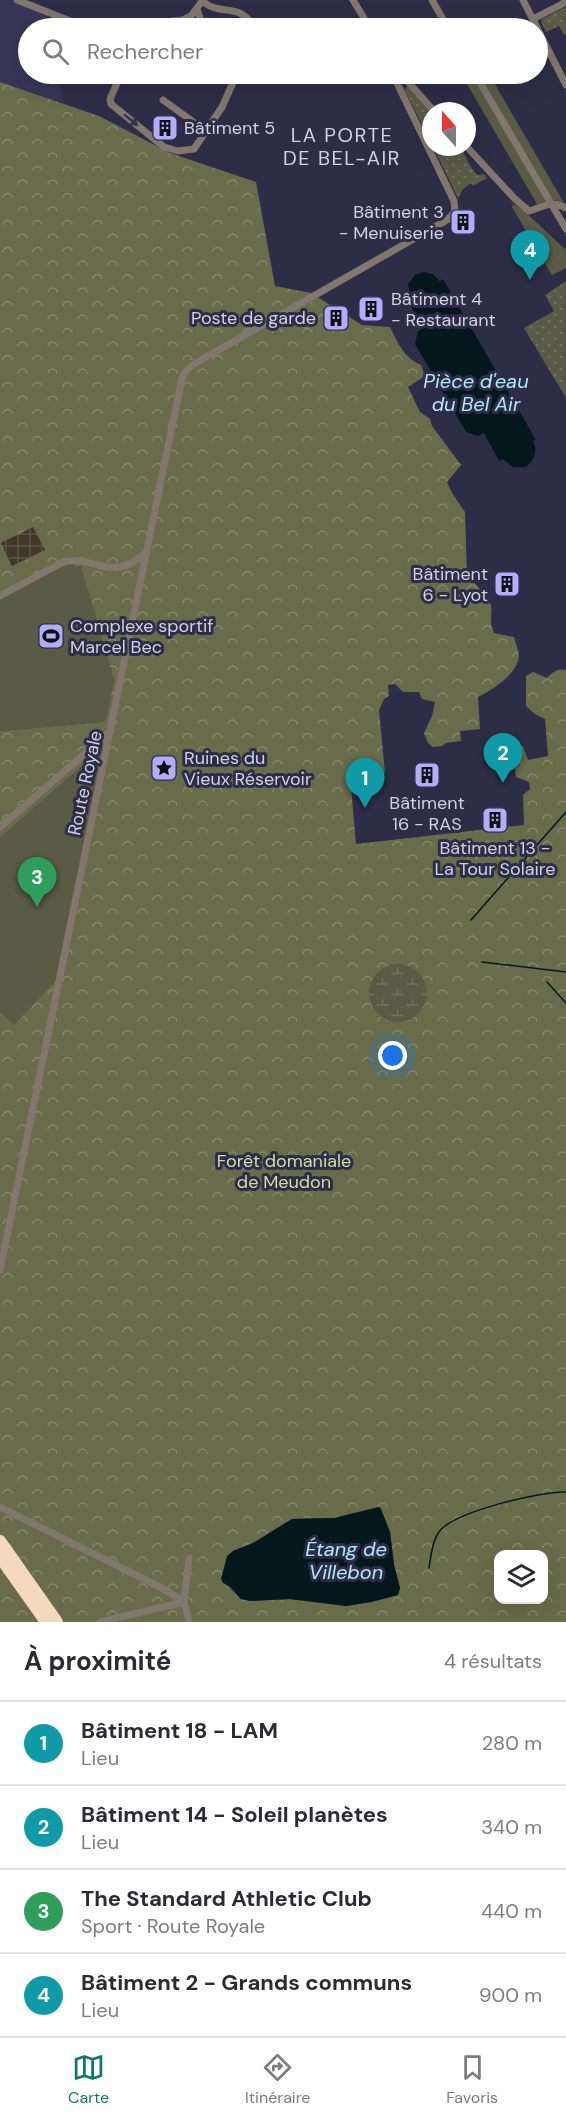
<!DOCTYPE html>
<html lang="fr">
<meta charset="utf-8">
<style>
:root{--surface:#fff;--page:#f7f7f7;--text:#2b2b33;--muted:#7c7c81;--line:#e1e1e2;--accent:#0f766e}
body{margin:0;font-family:"DM Sans",sans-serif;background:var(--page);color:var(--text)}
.controls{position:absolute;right:18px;bottom:18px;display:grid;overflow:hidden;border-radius:12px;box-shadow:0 6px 24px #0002}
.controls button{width:54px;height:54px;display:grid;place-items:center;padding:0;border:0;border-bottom:2px solid var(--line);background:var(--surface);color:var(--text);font:30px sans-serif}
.compass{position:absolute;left:422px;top:102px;width:54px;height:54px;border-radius:50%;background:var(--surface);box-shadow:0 6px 24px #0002;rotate:339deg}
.you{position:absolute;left:393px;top:1056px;width:21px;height:21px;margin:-15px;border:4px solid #fff;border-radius:50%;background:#1a73e8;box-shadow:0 0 0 9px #1a73e833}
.badge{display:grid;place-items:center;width:39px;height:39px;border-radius:50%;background:var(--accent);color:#fff;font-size:20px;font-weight:700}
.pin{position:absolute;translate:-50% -50px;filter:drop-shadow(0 2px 3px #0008)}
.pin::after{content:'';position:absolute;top:32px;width:21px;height:18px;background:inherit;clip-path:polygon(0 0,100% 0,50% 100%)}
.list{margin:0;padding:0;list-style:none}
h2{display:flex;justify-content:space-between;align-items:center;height:78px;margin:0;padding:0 24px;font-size:26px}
h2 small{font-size:20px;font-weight:400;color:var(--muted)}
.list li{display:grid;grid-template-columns:39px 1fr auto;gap:18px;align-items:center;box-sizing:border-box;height:84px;padding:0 24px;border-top:2px solid var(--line)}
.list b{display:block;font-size:22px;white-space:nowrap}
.list p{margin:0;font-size:20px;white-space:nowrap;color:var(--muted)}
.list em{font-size:20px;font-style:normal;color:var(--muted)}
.icon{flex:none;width:33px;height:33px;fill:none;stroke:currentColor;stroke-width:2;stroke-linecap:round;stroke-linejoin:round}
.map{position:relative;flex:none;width:566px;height:1622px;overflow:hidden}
.search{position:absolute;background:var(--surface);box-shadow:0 6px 24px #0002;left:18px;right:18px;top:18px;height:66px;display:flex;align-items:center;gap:15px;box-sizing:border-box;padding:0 21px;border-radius:33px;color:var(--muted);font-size:22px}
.sheet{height:414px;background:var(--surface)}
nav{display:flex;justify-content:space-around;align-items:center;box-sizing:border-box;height:84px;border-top:2px solid var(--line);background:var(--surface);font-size:16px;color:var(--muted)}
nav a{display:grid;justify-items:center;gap:3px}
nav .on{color:var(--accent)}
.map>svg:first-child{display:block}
</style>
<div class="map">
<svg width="566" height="1622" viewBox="0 0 566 1622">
<defs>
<pattern id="industrial-grid" width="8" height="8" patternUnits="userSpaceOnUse" patternTransform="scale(1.5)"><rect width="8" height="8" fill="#403726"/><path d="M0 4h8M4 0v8" fill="none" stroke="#5b5345"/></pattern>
<pattern id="forest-crowns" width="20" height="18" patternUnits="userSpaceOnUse" patternTransform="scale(1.5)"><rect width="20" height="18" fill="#686c4a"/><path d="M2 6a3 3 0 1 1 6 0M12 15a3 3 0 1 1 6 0" fill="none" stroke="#83876c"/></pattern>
<pattern id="wetland-marsh" width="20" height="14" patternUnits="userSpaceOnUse" patternTransform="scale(1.5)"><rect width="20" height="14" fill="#595b44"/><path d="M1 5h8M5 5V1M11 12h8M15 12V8" fill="none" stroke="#70725f"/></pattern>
<pattern id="park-dots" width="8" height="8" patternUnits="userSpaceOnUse" patternTransform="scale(1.5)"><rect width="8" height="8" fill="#595b44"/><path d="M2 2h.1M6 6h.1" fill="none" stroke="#70725f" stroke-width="1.8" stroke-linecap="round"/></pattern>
</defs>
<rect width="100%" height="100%" fill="#2e2d47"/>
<path fill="url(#industrial-grid)" d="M33,526l12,24 -32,16 -12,-23z"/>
<path fill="#383657" d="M0,0h9l37,15 3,13h-21v46h30l6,29 -64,-21z"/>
<path fill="#595b44" d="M461,74h11l74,127 -9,3z
M478,74h11l75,129 -13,-4z
M513,204l10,6 43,40v18l-14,7 -2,-3 -38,-65z
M69,563h4l2,5 6,-2 2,5 31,109 -8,39 -4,3 -102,9v-138z
M108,743l-48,233 -46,50 -14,-14v-174z"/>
<path fill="url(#forest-crowns)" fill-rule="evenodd" d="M0,82l99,34 71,37 86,29 19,104 36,7 51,32 28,2c8,16 14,31 31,38l4,11 -17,11 12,25 10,7 2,7 29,39 -14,17 5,11 13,19 2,63c6,7 22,22 24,30 2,12 -3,14 3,28l20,4c1,5 5,14 5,19 -2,19 -26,33 -41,41l2,32 -20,2 1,10 -15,2 -4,3 -9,1 -5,-4 -4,-10 8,-17 3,-14 -13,-3 -3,-7h-16l-8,-8 -7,1 1,11 -5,3 -5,11 6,63 -35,3 6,68 168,-19 -1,-30 7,-6 -1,-7 -13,-5 -4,-29 11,-2 5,14 20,-4 -3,-37 -10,-5 -9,-8v-30l7,-4 14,6c6,-6 10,-10 19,-8v952h-566v-610l14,13 46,-49 47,-232 -107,94v-107l102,-9 4,-3 8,-39 -33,-114 -6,2 -2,-5h-4l-69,30zM33,527l12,23 -33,16 -11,-23zM378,1507l3,2 9,23 4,33 6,23 -3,7 -26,7 -25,4 -56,-7 -39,2 -10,-2 -15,-15 7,-33 20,-8 39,-24 42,-1zM498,1554h46v46h-46z"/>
<path fill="url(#wetland-marsh)" d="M369 993a29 29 0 1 1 58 0a29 29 0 1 1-58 0Z"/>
<path fill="url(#park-dots)" d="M566,7v27l-2,1 -5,-9 -13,6 -5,-10 1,-3z
M408,86l23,26v30l-27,-53z
M433,147h29c1,6 9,21 13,25 3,4 5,3 9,2l3,4 -14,8 -2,-3 -8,6 -5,9z
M566,281v117l-42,-70 30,-17 -9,-16z"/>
<path fill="#03171d" d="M424,272l9,2 7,7 3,-2 93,161 -3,1c5,11 2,19 -7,26h-13l-10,-8 -4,2 -15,-28 -6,3 -12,-4 -51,-88 3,-13 5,-3 -16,-28 3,-1 -2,-15 7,-9z
M380,1507l10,25 4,33 6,23 -2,7 -27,7 -25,4 -56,-7 -39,2 -10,-2 -10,-12 -8,-4 -2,-4 6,-23 6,-5 20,-8 39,-24 42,-1z"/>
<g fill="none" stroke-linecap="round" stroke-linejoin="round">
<path stroke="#03171d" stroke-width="1.5" d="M471,920l95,-108
M482,962l84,10
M547,982l19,21
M429,1568c2,-12 3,-26 10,-36 13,-20 103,-41 127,-40"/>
<path stroke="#82776d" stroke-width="7" d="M17,0l71,28
M353,0l17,28
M432,0l16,28
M523,0l43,85
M202,1c21,17 35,-1 53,27
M533,19l33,-17
M109,28l74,-8 8,-4 12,-16
M196,28l5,-7 -4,-12
M121,74l-11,25 1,5 53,43 14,4 16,-2 28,-42 15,-33
M401,74l33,37
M475,74l91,155
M163,100l43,31
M467,147l48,52 14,12c16,-5 21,-11 37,-3
M0,596l63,-34c33,-8 46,23 84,-10
M0,827l111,-96
M0,1270l182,-892 3,-6 9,-8 253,-144 8,-8 -1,-11 -59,-122 1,-5
M0,1507l164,82 20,13
M189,1558l-5,44 5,20
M100,1622l84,-20"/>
<path stroke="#f4d9bf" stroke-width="12" d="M0,1541l57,81
M0,1557l46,65"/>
</g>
<defs><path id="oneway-solid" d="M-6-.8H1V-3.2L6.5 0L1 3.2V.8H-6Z" transform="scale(1.5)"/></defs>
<use fill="#36344b" href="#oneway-solid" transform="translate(131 120) rotate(39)"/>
<defs>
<g id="building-square" transform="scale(1.35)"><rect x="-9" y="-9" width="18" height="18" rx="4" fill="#b1adfa" stroke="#2e2d47"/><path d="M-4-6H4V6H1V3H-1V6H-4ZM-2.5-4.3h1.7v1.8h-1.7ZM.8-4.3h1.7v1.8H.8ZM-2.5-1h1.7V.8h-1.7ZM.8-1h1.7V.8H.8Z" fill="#111"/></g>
<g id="stadium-square" transform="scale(1.35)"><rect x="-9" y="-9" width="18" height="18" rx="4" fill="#b1adfa" stroke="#2e2d47"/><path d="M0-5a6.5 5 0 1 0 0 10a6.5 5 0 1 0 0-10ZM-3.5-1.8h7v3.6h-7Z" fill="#111"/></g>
<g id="sight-square" transform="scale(1.35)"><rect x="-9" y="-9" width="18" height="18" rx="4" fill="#b1adfa" stroke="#2e2d47"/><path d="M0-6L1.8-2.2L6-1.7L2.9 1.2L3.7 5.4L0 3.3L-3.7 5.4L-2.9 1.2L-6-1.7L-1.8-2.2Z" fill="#111"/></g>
</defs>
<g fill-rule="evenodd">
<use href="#building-square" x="165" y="128"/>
<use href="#building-square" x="463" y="222"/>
<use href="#building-square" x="371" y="309"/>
<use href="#building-square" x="336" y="318"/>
<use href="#building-square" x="507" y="584"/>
<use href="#stadium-square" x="51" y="636"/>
<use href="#sight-square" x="164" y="768"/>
<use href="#building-square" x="427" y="775"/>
<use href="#building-square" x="495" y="820"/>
</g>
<g text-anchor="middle" stroke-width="6" stroke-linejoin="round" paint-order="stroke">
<g font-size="18" fill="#d0d1e1" stroke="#2e2d47" text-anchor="start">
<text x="184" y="134">Bâtiment 5</text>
<text x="444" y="218" text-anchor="end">Bâtiment 3<tspan x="444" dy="21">- Menuiserie</tspan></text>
<text x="391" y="305">Bâtiment 4<tspan x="391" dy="21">- Restaurant</tspan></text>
<text x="316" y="324" text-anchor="end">Poste de garde</text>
<text x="488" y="580" text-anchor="end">Bâtiment<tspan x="488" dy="21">6 - Lyot</tspan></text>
<text x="70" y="632">Complexe sportif<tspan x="70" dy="21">Marcel Bec</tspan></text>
<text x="184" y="764">Ruines du<tspan x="184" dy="21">Vieux Réservoir</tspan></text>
<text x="427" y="809" text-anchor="middle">Bâtiment<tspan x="427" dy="21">16 - RAS</tspan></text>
<text x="495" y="854" text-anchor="middle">Bâtiment 13 -<tspan x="495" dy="21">La Tour Solaire</tspan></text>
</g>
<g font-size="18" fill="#d0d1e1" stroke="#2e2d47">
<text transform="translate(85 783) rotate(-78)" y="6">Route Royale</text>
</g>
<g font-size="18" fill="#d6dc9f" stroke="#2e2d47">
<text x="284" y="1167">Forêt domaniale<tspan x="284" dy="21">de Meudon</tspan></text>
</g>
<g font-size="20" letter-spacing="1.5" fill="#d0d1e1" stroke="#2e2d47">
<text x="342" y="142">LA PORTE<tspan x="342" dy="23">DE BEL-AIR</tspan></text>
</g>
<g font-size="20" font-style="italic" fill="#aee9fb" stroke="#2e2d47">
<text x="476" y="388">Pièce d'eau<tspan x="476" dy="23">du Bel Air</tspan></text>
<text x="346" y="1556">Étang de<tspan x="346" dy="23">Villebon</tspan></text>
</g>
</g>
</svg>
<div class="controls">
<button><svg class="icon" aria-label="layers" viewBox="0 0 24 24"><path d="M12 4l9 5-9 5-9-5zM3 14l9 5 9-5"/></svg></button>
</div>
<svg class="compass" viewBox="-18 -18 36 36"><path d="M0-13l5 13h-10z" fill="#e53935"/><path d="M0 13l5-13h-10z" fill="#7c7c81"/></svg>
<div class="you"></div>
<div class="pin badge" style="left:365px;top:808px;background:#0f9aa8">1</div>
<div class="pin badge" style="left:503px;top:783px;background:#0f9aa8">2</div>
<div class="pin badge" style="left:37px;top:907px;background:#2e9e5b">3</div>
<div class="pin badge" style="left:530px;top:280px;background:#0f9aa8">4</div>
<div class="search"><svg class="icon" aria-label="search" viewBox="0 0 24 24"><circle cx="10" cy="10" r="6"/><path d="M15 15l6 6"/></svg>Rechercher</div>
</div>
<section class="sheet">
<h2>À proximité<small>4 résultats</small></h2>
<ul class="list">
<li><span class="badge" style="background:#0f9aa8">1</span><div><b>Bâtiment 18 - LAM</b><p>Lieu</p></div><em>280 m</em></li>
<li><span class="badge" style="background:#0f9aa8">2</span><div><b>Bâtiment 14 - Soleil planètes</b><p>Lieu</p></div><em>340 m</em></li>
<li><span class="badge" style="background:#2e9e5b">3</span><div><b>The Standard Athletic Club</b><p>Sport · Route Royale</p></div><em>440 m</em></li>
<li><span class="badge" style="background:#0f9aa8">4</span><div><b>Bâtiment 2 - Grands communs</b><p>Lieu</p></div><em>900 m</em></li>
</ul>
</section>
<nav>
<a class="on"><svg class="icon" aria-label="map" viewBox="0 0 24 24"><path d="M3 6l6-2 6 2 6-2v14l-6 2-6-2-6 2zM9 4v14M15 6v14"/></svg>Carte</a>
<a><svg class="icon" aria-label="directions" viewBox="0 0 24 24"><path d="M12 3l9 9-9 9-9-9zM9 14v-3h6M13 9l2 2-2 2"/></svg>Itinéraire</a>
<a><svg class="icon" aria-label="saved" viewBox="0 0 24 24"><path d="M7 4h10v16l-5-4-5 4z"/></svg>Favoris</a>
</nav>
